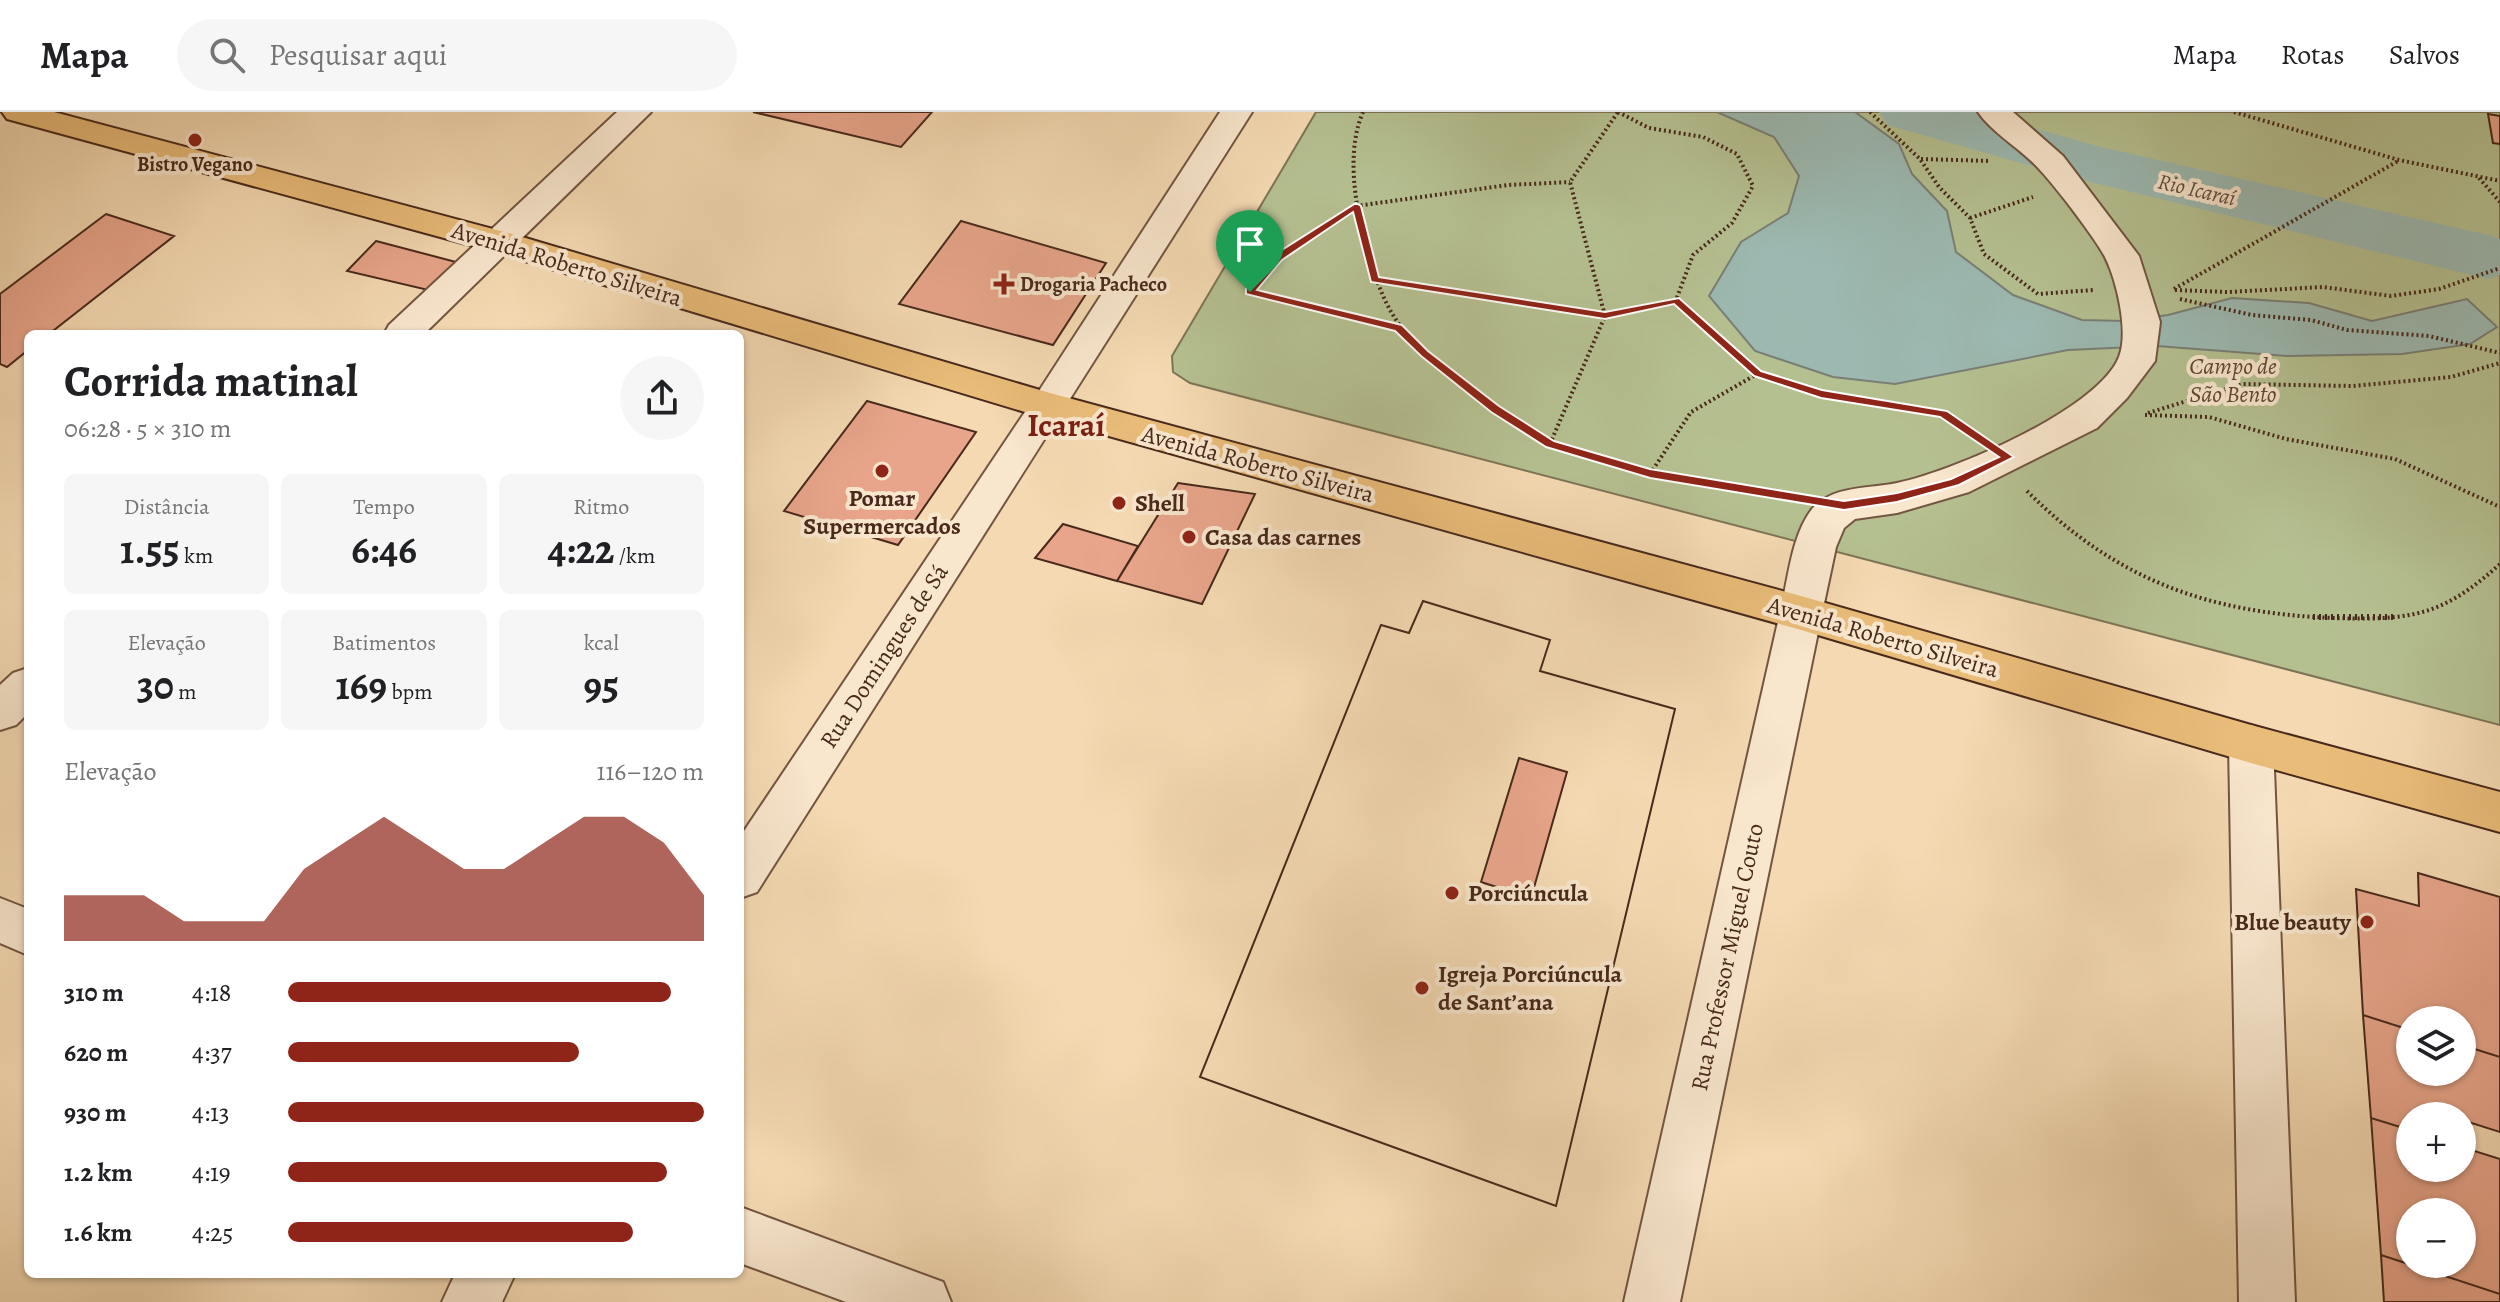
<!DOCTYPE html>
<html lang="pt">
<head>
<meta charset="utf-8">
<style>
	:root { --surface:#fff; --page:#f6f6f6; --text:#202124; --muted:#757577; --line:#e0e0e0; --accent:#8f2418 }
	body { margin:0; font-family:Alegreya,serif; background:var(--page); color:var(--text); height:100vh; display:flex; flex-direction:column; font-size:30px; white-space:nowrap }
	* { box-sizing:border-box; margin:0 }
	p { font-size:26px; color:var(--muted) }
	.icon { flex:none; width:44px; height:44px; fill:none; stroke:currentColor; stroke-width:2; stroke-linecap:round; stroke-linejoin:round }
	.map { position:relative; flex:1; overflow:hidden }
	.sheet { position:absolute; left:24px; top:218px; width:720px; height:948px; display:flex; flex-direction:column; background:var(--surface); border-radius:12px; box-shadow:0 2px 6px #0004 }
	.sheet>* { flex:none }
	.tools { position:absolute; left:2396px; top:894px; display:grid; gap:16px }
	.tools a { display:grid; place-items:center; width:80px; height:80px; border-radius:50%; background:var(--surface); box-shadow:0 2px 6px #0004; font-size:40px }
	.pin { position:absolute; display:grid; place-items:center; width:68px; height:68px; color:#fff; margin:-82px -34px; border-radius:50% 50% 50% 0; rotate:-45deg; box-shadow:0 0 8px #0007 }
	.pin .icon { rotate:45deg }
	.round { display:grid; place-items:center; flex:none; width:84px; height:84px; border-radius:42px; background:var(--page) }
	.head { display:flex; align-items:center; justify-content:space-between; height:136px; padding:0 40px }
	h1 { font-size:44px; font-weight:700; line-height:60px }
	.stats { display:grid; grid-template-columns:repeat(3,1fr); gap:12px; height:136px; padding:8px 40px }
	.stats div { display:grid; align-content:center; border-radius:12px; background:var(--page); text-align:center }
	.stats b { font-size:40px; font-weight:700 }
	.stats small { font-size:22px; font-weight:400 }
	.stats p { font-size:22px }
	.chart { height:224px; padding:16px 40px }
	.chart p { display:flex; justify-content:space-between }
	.chart svg { width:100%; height:144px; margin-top:8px; fill:var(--accent); opacity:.7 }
	ul { padding:0 40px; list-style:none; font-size:26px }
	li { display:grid; grid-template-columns:128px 96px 1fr; align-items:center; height:60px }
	li i { height:20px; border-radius:10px; background:var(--accent) }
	header { display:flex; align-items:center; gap:48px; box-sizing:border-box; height:112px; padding:0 40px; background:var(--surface); border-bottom:2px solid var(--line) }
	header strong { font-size:38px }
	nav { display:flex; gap:44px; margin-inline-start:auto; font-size:28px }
	.search { width:560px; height:72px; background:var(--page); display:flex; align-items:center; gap:20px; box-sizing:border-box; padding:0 28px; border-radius:44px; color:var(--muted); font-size:30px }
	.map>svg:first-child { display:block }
	.green { fill:#b5c091; stroke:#7e7456; stroke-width:2 }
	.water { fill:#9cb9b1; stroke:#7a7f75; stroke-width:2 }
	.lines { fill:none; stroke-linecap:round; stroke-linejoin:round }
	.river { fill:#9cb9b1; fill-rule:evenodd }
	.building { fill:#e8a58b; stroke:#48291b; stroke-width:2; fill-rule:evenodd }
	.minor-casing { stroke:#735541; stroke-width:4 }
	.major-casing { stroke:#48291b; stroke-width:4 }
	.path-far1 { stroke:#48291b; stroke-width:4; stroke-dasharray:2 3; stroke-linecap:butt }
	.path { stroke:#48291b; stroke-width:6; stroke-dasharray:2 4; stroke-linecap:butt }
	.minor { fill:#f8e6cd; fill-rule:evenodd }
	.major { fill:#eabc79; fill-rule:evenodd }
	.route { fill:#8f2418; stroke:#fff; stroke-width:2; fill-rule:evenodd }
	.poi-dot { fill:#8f2418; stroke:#f8e6cd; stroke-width:3 }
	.labels { text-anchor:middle; stroke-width:8; stroke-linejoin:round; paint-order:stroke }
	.far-poi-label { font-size:20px; font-weight:bold; fill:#48291b; stroke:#f8e6cd }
	.far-water-label { font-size:22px; font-style:italic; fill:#5d4d40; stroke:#f8e6cd }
	.street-label { font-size:24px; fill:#48291b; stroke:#f8e6cd }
	.park-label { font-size:24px; font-style:italic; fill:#5e4733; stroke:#f8e6cd }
	.poi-label { font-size:24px; font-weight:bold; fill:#48291b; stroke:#f8e6cd; text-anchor:start }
	.district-label { font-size:32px; font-weight:bold; fill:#7a1f14; stroke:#f8e6cd }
</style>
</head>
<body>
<header>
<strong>Mapa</strong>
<div class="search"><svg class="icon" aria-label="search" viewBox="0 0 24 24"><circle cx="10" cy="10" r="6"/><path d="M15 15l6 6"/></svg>Pesquisar aqui</div>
<nav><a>Mapa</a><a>Rotas</a><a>Salvos</a></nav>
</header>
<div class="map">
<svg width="2500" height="1190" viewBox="0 0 2500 1190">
	<rect width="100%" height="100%" fill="#f4d9b2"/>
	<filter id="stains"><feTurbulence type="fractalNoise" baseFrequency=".0025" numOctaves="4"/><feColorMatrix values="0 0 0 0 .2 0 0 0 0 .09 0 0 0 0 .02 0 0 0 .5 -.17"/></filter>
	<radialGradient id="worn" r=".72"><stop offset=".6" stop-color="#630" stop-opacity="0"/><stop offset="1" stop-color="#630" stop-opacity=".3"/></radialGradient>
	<!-- green -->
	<path class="green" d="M1316,0h1184v613l-1310,-342 -17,-11 -1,-16z"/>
	<!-- water -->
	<path class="water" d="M1717,0h138l44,32 13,30 35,37 9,41 57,43 69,25 43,1 43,-6 64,-17 77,5 63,18 95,-22 30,28 -27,17 -68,10 -115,2 -130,-10 -89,4 -173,34 -62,-7 -78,-26 -46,-55 32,-54 47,-29 11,-37 -25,-39z"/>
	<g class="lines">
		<!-- river -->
		<path class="river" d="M1879,0h97l125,35 387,88 12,4v36l-12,4 -422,-103 -178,-51z"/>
	</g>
	<!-- building -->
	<path class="building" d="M753,0h179l-31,35z
		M2488,2l12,2v28l-7,-1z
		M106,102l68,22 -125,98h-21v16l-21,17 -7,-3v-70z
		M961,109l145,42 -53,82 -154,-41z
		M376,129l80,21 -28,28 -81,-19z
		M867,289l109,31 -78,113 -114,-34z
		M1178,371l77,11 -53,110 -85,-23z
		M1063,412l75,22 -21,35 -82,-23z
		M1423,489l127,39 -10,31 135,38 -119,497 -356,-129 181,-452 28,8zM1519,646l48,14 -36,126 -50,-16z
		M1423,489l127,39 -10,31 135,38 -119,497 -356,-129 181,-452 28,8z
		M2418,761l82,24v160l-38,-12v-25h-52v10l-47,-15 -7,-126 63,17z
		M2363,903l47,15v42h52v-27l38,12v75l-38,-12v-4h-52v14l-39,-12z
		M2371,1006l39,12v38h52v-21l38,12v135l-119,-39zM2410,1100h52v52h-52z
		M2381,1143l119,39v8h-116z"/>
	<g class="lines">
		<!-- minor casing -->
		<g class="minor-casing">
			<path id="minor" d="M617,0h34l-227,222h-40l5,-9z
				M1220,0h32l-495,780 -17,6v-61l295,-440z
				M1978,0h35l50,44 76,100 21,66 -5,39 -28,37 -30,30 -128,64 -72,21 -42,6 -11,9 -8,19 -14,66 -142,689h-56l156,-689c8,-32 11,-77 32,-104 20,-24 58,-20 85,-26 54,-11 201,-73 222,-126 10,-25 -2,-76 -14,-100 -10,-19 -49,-70 -65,-87 -18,-21 -46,-35 -62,-58z
				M28,556v45l-12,12 -16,5v-45l13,-12z
				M2251,613l16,6 6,13 22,558h-56l-10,-558 6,-13z
				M0,786l28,11v46l-28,-12z
				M740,1095l203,75 8,20h-105l-106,-39z
				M455,1162h60l-13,28h-60z"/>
		</g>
		<!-- major casing -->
		<g class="major-casing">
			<path id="major" d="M2,0h52l458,122 538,159 751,203 450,129 249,67v40l-249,-69 -450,-133 -753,-211 -560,-169 -481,-131z"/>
		</g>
		<!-- path-far1 -->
		<path class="path-far1" d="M1363,0c-16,37 -9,87 1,125 21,80 35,97 99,147 27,21 55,43 85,59 14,7 32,10 47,14 65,20 130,29 197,40
			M1618,0l31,16 54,9 34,17 16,32 -21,37 -39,32 -17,45 81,74 64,20 122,20 27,18
			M1870,0l50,47 19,28 31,31 14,36 54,40 55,-4
			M2234,0l165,48 101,21
			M1921,47l70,2
			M2479,66l21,24
			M1970,106l63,-21
			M1375,167l230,37 71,-16
			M2174,177l224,-128
			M2175,178l53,2 95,-5 68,9 48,-7 61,-21
			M2180,187l72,16 59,5 36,10 82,6 71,17
			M1398,216l-148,-36 28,-35 78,-51 152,-21 62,-3
			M2148,301l94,-29 111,2 98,-9 49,-14
			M2145,303l64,2 77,22 109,20 105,48
			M1550,332l55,-128 -35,-134 48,-70
			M1650,362l41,-62 66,-38
			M2027,379c89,89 181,122 306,127 31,1 66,2 96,-8 27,-9 50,-27 71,-46"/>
		<!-- path -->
		<path class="path" d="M2313,505h82"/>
		<!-- minor -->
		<use href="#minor" class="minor"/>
		<!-- major -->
		<use href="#major" class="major"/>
	</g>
	<!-- route -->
	<path class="route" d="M1356,91l5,3 18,71 226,35 74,-14 82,73 61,19 125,21 67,46 -55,28 -62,17 -53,8 -194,-32 -104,-31 -55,-35 -70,-56 -26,-25 -149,-37v-5l28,-34zM1353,100l18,70 234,37 69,-15 80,72 67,22 119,19 59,40 -48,22 -54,14 -53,8 -194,-32 -96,-28 -55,-35 -71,-55 -26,-26 -145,-35 25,-30z"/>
	<!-- markers -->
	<g class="poi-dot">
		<circle cx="195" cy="28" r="8"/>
		<path d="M1000 160h8v8h8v8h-8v8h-8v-8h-8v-8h8z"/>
		<circle cx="882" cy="359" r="8"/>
		<circle cx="1119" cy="391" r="8"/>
		<circle cx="1189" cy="425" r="8"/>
		<circle cx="1452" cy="781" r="8"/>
		<circle cx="2367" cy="810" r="8"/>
		<circle cx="1422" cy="876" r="8"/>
	</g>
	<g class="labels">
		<!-- far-poi labels -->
		<g class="far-poi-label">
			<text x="195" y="59">Bistro Vegano</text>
			<text x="1020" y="179" text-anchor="start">Drogaria Pacheco</text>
		</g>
		<!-- far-water labels -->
		<g class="far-water-label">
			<text transform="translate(2197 77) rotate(13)" y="8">Rio Icaraí</text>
		</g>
		<!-- street labels -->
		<g class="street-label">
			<text transform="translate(567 152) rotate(17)" y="8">Avenida Roberto Silveira</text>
			<text transform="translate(1258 352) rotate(15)" y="8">Avenida Roberto Silveira</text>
			<text transform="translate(1883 525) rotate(16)" y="8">Avenida Roberto Silveira</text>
			<text transform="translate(884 544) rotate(-57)" y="8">Rua Domingues de Sá</text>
			<text transform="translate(1727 845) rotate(-78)" y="8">Rua Professor Miguel Couto</text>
		</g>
		<!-- park labels -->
		<g class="park-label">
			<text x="2233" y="262">Campo de<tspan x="2233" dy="28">São Bento</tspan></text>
		</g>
		<!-- poi labels -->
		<g class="poi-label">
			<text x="882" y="394" text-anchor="middle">Pomar<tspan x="882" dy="28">Supermercados</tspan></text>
			<text x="1135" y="399">Shell</text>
			<text x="1205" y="433">Casa das carnes</text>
			<text x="1468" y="789">Porciúncula</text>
			<text x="2351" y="818" text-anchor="end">Blue beauty</text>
			<text x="1438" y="870">Igreja Porciúncula<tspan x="1438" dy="28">de Sant’ana</tspan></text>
		</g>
		<!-- district labels -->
		<g class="district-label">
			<text x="1066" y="324">Icaraí</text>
		</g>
	</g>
	<rect width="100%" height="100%" filter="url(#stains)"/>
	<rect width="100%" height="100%" fill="url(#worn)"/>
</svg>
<div class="tools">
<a><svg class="icon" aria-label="layers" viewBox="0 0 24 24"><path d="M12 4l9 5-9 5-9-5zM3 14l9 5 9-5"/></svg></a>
<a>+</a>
<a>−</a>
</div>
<div class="pin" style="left:1250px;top:180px;background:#1e9e55"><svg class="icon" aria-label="arrive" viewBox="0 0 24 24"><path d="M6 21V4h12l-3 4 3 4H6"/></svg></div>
<section class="sheet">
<div class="head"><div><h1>Corrida matinal</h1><p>06:28 · 5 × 310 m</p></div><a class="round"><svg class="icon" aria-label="share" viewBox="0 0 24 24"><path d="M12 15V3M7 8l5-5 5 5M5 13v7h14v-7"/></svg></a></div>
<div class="stats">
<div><p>Distância</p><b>1.55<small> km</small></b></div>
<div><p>Tempo</p><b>6:46</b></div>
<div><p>Ritmo</p><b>4:22<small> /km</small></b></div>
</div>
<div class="stats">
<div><p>Elevação</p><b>30<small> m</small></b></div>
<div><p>Batimentos</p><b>169<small> bpm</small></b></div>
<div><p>kcal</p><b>95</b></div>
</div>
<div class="chart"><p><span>Elevação</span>116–120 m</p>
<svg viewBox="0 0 160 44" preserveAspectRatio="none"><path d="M0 44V30L10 30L20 30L30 38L40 38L50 38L60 22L70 14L80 6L90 14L100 22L110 22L120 14L130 6L140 6L150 14L160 30V44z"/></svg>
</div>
<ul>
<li><b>310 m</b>4:18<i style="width:92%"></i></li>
<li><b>620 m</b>4:37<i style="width:70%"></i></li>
<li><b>930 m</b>4:13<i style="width:100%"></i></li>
<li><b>1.2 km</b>4:19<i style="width:91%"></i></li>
<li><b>1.6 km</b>4:25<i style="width:83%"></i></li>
</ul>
</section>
</div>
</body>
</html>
